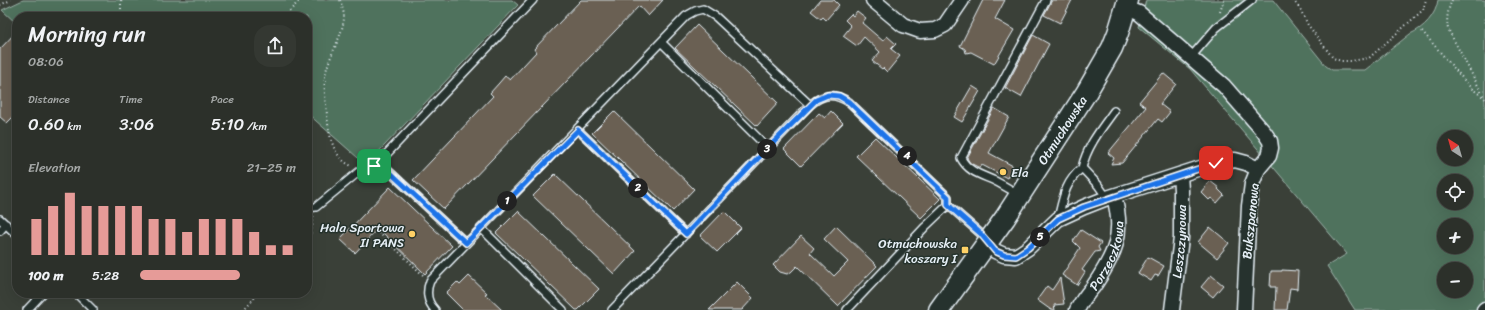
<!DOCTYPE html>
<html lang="en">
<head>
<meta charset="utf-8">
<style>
	:root { --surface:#2c302a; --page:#343832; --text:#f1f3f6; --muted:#a6a9a8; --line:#484b47; --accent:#e69b98 }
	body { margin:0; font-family:Sriracha,sans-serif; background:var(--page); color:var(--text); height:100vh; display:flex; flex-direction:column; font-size:15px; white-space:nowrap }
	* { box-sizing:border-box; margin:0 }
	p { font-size:13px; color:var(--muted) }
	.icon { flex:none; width:22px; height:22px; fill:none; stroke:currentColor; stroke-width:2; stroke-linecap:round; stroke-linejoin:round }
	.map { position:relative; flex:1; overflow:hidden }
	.side { position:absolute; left:12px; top:12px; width:300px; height:286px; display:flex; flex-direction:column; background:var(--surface); border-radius:16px; box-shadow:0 4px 16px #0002,0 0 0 1px var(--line) }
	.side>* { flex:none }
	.needle { width:26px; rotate:323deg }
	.controls { position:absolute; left:1437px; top:130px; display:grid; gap:8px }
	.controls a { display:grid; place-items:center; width:36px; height:36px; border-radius:50%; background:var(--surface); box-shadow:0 4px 16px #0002,0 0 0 1px var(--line); font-size:20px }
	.pin { position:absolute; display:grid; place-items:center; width:34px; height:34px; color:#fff; margin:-17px; border-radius:8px; box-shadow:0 2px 6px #0006 }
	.km { position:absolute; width:20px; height:20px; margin:-10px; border-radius:50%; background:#222; color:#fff; font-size:11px; line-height:20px; text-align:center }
	.round { display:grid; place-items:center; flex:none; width:42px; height:42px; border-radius:16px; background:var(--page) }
	.overview { display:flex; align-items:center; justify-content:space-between; height:68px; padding:0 16px }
	h1 { font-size:22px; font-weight:600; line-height:30px }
	.metrics { display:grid; grid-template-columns:repeat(3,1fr); gap:6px; height:68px; padding:4px 16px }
	.metrics div { display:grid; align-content:center }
	.metrics b { font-size:17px; font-weight:600 }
	.metrics small { font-size:11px; font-weight:400 }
	.metrics p { font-size:11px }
	.chart { height:112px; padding:8px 16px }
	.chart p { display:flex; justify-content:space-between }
	.chart svg { width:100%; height:72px; margin-top:4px; stroke:var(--accent); stroke-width:6 }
	ul { padding:0 16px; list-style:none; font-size:13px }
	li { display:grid; grid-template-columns:64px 48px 1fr; align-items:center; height:30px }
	li i { height:10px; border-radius:5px; background:var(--accent) }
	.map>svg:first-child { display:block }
	.green { fill:#50725d; stroke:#9cb2aa; fill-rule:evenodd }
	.building { fill:#6a6052; stroke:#e8f1f8 }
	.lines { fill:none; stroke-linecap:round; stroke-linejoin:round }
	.lane-casing { stroke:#e8f1f8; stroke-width:10 }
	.street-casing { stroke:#e8f1f8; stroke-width:17 }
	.secondary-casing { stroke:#e8f1f8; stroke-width:23 }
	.path { stroke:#e8f1f8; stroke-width:2; stroke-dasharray:1 3; stroke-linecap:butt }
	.lane { stroke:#26332d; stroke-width:7 }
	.street { stroke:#26332d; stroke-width:14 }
	.secondary { stroke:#26332d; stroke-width:20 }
	.route-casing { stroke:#fff; stroke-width:8 }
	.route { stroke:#1a73e8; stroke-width:5 }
	.poi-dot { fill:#ffd166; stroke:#26332d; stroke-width:1.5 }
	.labels { text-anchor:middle; stroke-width:3; stroke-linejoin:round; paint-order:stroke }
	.street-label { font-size:13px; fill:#e8f1f8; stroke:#26332d }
	.poi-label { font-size:13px; fill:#e8f1f8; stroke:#26332d; text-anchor:end }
</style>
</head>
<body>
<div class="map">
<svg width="1485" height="310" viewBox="0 0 1485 310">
	<rect width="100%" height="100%" fill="#3a4038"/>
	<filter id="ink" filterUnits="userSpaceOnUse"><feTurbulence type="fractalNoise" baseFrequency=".025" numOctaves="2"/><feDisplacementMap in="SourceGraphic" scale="8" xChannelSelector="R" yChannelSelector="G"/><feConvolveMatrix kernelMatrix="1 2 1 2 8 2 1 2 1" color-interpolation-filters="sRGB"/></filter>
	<g filter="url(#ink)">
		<!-- green -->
		<path class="green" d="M23,0h489l6,5 -152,160 -59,-52v-96h-290v7l-15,-14z
			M1146,0h127l53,66 6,4h33l45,-36c14,-6 26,-19 28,-34h47v310h-130l-28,-44 20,-12 -157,-185 -51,-42zM1444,137h22v22h-22zM1444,181h22v22h-22zM1444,225h22v22h-22zM1444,269h22v22h-22z"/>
		<!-- building -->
		<path class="building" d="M581,0h82l-15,16 -9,-10 -195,203 -31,-29 80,-84 -3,-3 9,-10 6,-7 5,4 26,-28 -2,-3z
			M820,0h14l5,5 -13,15 -3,-3 -2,2 -10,-8z
			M983,0h22l-10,19 19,11 -20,34 -23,-12 -5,1 -1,-4 -5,-3z
			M1052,0h20l-12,23 -16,-8z
			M857,11l9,7 -4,5 21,18 4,-5 9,8 -5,5 9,7 -13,16 -4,-4 -1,1 -10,-8 8,-9 -16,-15 -7,9 -14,-10 8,-10 -6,-6 6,-6 2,2z
			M697,25l81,78 -21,23 -82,-78z
			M17,31v82l-10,10 -7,-6v-68z
			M1033,35l16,9 -28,53 -16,-9z
			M1163,73l13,11 -16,20 10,8 -8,10 -4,-3 -36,44 -11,1 3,-6 -6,-5 38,-46 -7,-5z
			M972,86l8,5 -18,31 -8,-5z
			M994,108l15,9 -20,36 24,13 -6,12 -25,-13 -2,3 -10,-5 -3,-5z
			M614,111l80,78 -21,22 -81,-78z
			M831,111l12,12 -42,43 -17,-17 35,-36 6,5z
			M875,137l65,62 -19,19 -65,-62z
			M555,174l80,77 -21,23 -81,-78z
			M1210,181l9,7 -1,1 6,6 -7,8 -6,-5 -2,2 -8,-8z
			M390,187l62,59 -27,28 -47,-46 -23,25 -15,-14z
			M518,211l81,78 -21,21h-2l-80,-77z
			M724,211l17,17 -24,24 -17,-16z
			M836,226l41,40 -39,40 -41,-40 -6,6 -4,2 -7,-2 -7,-7 28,-29 13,12 -4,5 24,23 14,-14 -24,-23z
			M1210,227l19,16 -12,15 -19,-16z
			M1081,230l20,13 -3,4 2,4 -5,1 -13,18 3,2 -8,13 -15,-10 18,-27 -7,-7z
			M1148,257l16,9 -6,10 -3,-1 -4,6 -13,-8z
			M1282,270l16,1 -1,18 -7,-1 -3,22h-12l1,-23h-6l1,-16h11z
			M1211,275l12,10 -10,12 -12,-10z
			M469,276l18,17 -2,1 17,16h-39l-17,-17 11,-11 3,3z
			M1060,278l4,26 -10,1 1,5h-4l-14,-10 10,-14 5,4z
			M737,282l16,16 -11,12h-33z"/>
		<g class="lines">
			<!-- lane casing -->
			<g class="lane-casing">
				<path id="lane" d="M661,42l107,106
					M1191,57l25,-29 36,-28
					M578,130l108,104
					M1082,168c5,-22 19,-39 32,-57
					M1018,194c-7,-4 -15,-9 -23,-13 -13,-6 -27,-9 -34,-23l85,-158
					M948,205l32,28 7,9
					M307,208l9,-1 45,-37 13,-4 5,-4
					M0,219l17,16
					M1058,219c5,-21 7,-37 24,-51l16,17 9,13
					M481,228l82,82
					M0,231l6,-7
					M466,243l-87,-81 154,-162
					M76,293l17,17
					M27,310l16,-17
					M435,310c-8,-8 -9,-19 -5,-29l256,-265 9,-5 8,-2 13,8 94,88
					M612,310l198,-205c14,-12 24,-12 39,-3l99,95v8l-23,22 -78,83"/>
			</g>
			<!-- street casing -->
			<g class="street-casing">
				<g id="street">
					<path d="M873,0l30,25 17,6 15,-1 10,-5 17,-25"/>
					<path d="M1126,8l13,5 85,73 40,46 6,9 1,7 -2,8 -11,13 -6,15 -3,22 -5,104"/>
					<path d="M988,243l7,8 9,4 12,1 12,-8 30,-29 26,-12 23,-9 109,-35 19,-3 11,3 12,6"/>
					<path id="s1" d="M1077,310c4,-8 10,-16 16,-23 21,-31 32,-52 21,-90"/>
					<path id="s2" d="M1172,310l9,-72v-48l-1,-15"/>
					<path d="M1484,310l1,-1"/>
				</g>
			</g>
			<!-- secondary casing -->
			<g class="secondary-casing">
				<g id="secondary">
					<path id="s3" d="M939,310l66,-92 81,-125 26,-45 6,-15 10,-33"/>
				</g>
			</g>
			<!-- path -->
			<path class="path" d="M121,0v17
				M340,0c2,6 4,12 4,18 -2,21 -16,38 -19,59 -1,8 0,19 1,27 2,21 3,53 26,62
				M1293,0l7,9 8,16 25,33 8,3h10l18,-3 54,-48 3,-10
				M1452,0c-4,10 -6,18 -4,29l37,70
				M0,5l11,-5
				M1220,12l4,-12
				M284,17l16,-17
				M1422,31l49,57 12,9
				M376,230l47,45
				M307,240l3,-3 4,-21
				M243,310l16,-17"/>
			<!-- lane -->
			<use href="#lane" class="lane"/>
			<!-- street -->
			<use href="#street" class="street"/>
			<!-- secondary -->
			<use href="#secondary" class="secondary"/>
		</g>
	</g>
	<g class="lines" filter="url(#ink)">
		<!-- route casing -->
		<g class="route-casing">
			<path id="route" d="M374,166l5,-4 87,81 112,-113 108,104 82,-86 48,-48 12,-5 11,1 10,6 99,95v8l32,28 15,18 9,4 12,1 12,-8 30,-29 26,-12 132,-44"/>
		</g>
		<!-- route -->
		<use href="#route" class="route"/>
	</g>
	<!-- markers -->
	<g class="poi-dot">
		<circle cx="1003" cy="172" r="4"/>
		<circle cx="412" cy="234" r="4"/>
		<rect x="961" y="246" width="8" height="8" rx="2"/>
	</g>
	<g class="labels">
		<!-- street labels -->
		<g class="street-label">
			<text dy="5" stroke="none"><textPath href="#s3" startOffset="218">Otmuchowska</textPath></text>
			<text transform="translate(1250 221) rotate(-84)" y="5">Bukszpanowa</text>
			<text dy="5" stroke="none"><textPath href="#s2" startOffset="69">Leszczynowa</textPath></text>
			<text dy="5" stroke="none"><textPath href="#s1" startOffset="63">Porzeczkowa</textPath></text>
		</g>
		<!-- poi labels -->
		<g class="poi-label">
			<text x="1011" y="177" text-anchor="start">Ela</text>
			<text x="404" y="232">Hala Sportowa<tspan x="404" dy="15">II PANS</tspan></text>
			<text x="957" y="248">Otmuchowska<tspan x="957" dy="15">koszary I</tspan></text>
		</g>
	</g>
</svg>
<div class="controls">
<a><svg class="needle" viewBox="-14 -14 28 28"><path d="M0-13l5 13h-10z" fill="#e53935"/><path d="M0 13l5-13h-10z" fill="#a6a9a8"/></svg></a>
<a><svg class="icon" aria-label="locate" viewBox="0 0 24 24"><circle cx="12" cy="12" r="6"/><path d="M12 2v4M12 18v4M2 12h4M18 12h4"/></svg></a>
<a>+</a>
<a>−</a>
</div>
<div class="pin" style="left:374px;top:166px;background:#1e9e55"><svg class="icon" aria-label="arrive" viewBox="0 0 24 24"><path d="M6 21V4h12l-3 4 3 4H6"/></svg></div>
<div class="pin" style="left:1216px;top:163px;background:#d93025"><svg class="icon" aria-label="check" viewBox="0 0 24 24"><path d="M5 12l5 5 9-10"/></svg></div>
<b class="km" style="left:507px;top:201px">1</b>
<b class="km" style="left:638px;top:188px">2</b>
<b class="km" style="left:767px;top:149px">3</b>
<b class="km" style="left:907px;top:156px">4</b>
<b class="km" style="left:1040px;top:237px">5</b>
<section class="side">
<div class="overview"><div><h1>Morning run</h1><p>08:06</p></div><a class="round"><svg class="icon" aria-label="share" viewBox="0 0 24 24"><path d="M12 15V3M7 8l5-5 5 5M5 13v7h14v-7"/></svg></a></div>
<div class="metrics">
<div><p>Distance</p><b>0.60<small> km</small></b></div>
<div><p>Time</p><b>3:06</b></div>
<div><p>Pace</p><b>5:10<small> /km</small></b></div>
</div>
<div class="chart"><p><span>Elevation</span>21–25 m</p>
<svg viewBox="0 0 160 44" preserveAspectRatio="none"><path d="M5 44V22M15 44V14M25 44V6M35 44V14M45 44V14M55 44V14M65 44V14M75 44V22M85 44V22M95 44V30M105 44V22M115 44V22M125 44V22M135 44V30M145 44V38M155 44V38"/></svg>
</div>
<ul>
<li><b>100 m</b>5:28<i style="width:64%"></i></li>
</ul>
</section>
</div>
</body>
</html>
